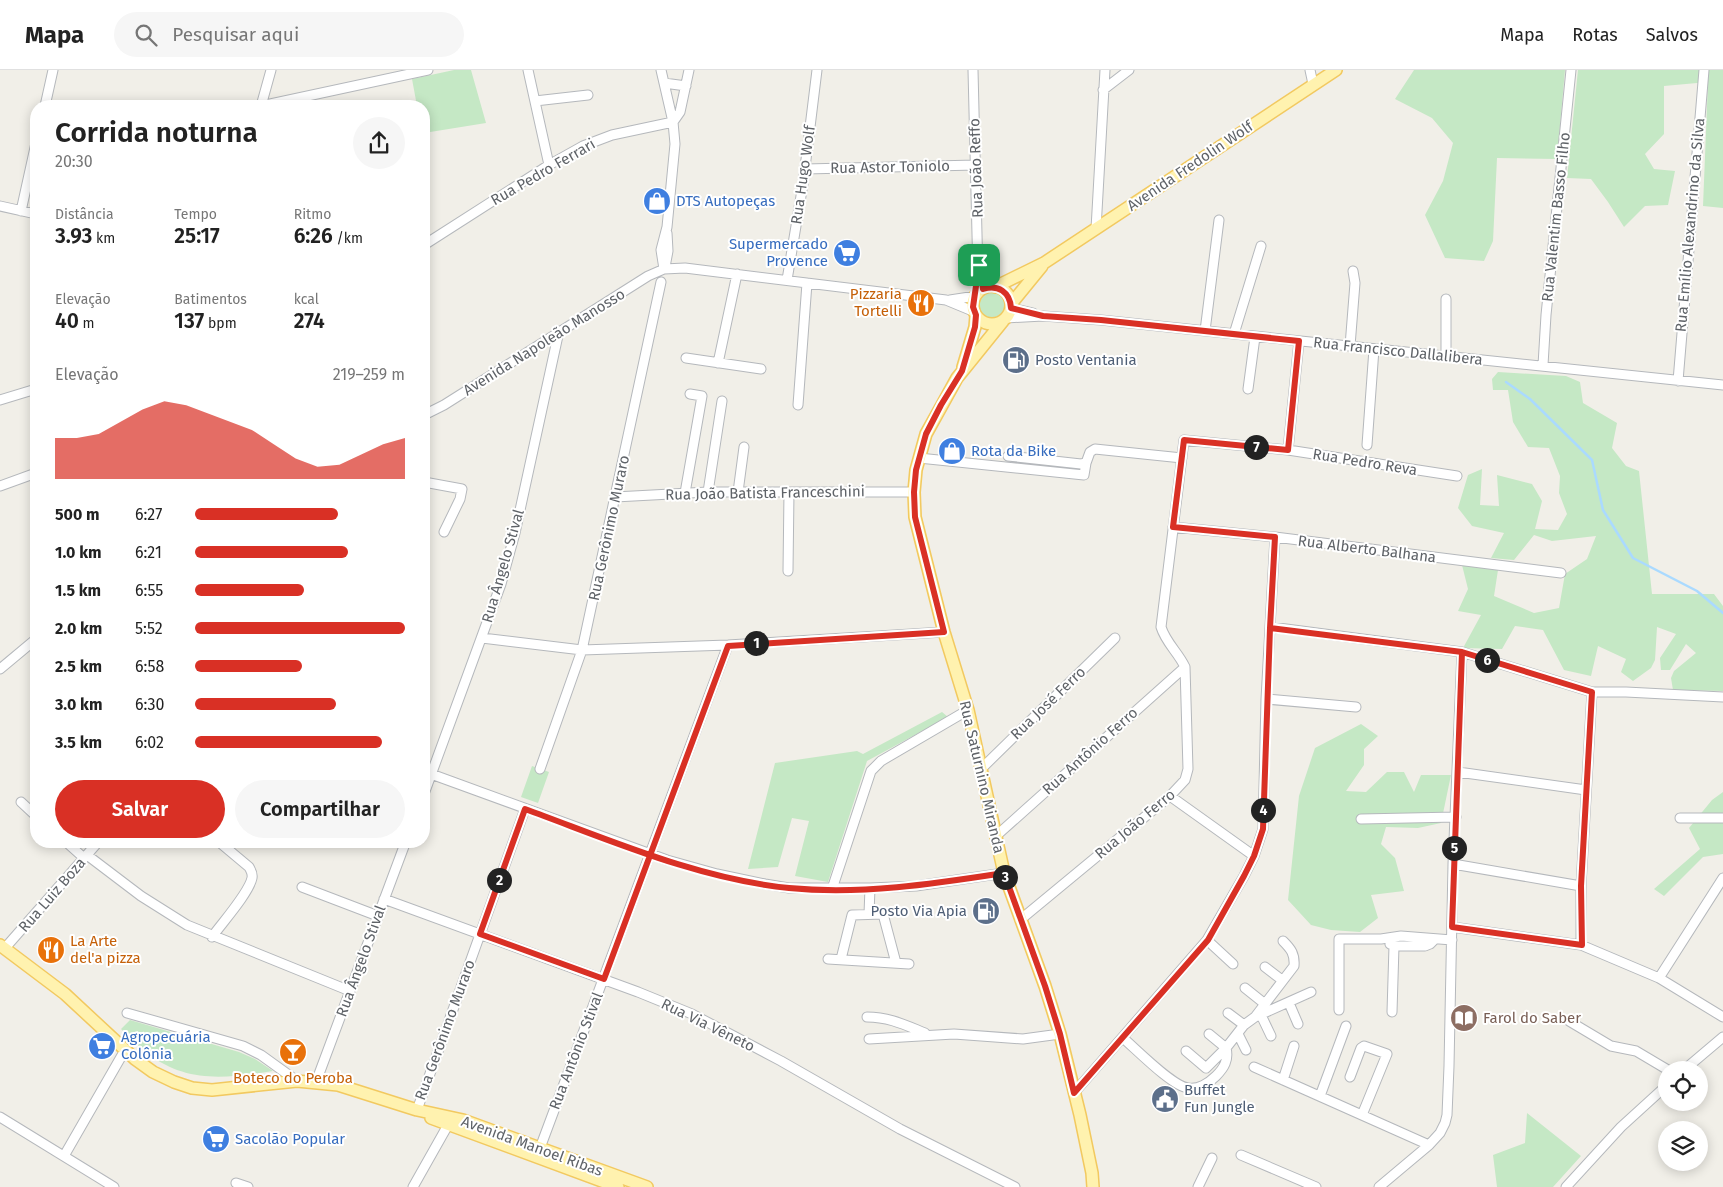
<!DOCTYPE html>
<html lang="pt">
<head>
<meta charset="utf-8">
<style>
	:root { --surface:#fff; --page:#f6f6f6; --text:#222; --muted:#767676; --line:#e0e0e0; --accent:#d93025 }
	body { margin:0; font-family:"Fira Sans",sans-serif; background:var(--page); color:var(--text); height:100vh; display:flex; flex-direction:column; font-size:19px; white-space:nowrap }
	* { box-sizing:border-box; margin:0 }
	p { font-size:16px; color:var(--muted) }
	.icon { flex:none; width:28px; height:28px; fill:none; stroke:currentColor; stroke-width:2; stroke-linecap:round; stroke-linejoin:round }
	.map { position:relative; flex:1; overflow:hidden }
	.panel { position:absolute; left:30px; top:30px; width:400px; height:748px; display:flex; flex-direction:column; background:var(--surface); border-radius:20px; box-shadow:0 2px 12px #0003 }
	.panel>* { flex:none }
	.fabs { position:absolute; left:1658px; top:991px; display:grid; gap:10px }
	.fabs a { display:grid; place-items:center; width:50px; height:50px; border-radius:50%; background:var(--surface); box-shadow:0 2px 12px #0003; font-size:25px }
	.pin { position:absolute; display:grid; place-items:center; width:42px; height:42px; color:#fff; margin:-21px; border-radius:10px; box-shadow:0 2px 8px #0006 }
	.km { position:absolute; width:25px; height:25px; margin:-12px; border-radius:50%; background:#222; color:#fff; font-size:14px; line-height:25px; text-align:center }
	.round { display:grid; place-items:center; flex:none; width:52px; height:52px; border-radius:26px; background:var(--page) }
	.head { display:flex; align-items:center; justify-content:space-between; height:85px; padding:0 25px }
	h1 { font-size:28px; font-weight:600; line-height:38px }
	.metrics { display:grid; grid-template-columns:repeat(3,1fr); gap:8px; height:85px; padding:5px 25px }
	.metrics div { display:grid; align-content:center }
	.metrics b { font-size:21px; font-weight:600 }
	.metrics small { font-size:14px; font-weight:400 }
	.metrics p { font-size:14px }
	.chart { height:140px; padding:10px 25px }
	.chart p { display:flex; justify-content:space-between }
	.chart svg { width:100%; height:90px; margin-top:5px; fill:var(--accent); opacity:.7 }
	.button { display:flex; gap:10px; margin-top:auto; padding:10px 25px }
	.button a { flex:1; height:58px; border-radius:30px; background:var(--accent); color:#fff; font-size:20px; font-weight:600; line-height:58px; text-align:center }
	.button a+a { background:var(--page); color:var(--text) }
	ul { padding:0 25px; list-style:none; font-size:16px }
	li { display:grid; grid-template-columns:80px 60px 1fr; align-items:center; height:38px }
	li i { height:12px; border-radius:6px; background:var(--accent) }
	header { display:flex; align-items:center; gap:30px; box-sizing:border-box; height:70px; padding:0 25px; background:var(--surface); border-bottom:1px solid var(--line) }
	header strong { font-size:24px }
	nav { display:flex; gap:28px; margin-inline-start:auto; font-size:18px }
	.search { width:350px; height:45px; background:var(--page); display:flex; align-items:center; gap:12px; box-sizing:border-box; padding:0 18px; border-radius:28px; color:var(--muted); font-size:19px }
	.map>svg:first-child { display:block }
	.green { fill:#c5e8c5 }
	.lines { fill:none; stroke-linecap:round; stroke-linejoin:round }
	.stream { stroke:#aadaff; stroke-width:2.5 }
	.minor-casing { stroke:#b5b8bc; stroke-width:11 }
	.major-casing { stroke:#f2c960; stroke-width:14 }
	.minor { stroke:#fff; stroke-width:9 }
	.major { stroke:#fff2af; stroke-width:11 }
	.route-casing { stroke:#fff; stroke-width:10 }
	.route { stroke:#d93025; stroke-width:6 }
	.labels { text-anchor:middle; stroke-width:4; stroke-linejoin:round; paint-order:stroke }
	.street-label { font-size:15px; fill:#5f6368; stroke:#fff }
	.shop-label { font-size:15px; fill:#366cbe; stroke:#fff; text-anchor:start }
	.food-label { font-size:15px; fill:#c56008; stroke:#fff; text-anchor:end }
	.service-label { font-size:15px; fill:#4e5e75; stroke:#fff; text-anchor:start }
	.education-label { font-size:15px; fill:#785e54; stroke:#fff; text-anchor:start }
</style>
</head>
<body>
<header>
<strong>Mapa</strong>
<div class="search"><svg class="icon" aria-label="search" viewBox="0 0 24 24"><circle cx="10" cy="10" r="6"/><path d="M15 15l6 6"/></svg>Pesquisar aqui</div>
<nav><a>Mapa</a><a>Rotas</a><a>Salvos</a></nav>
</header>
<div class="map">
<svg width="1723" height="1117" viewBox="0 0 1723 1117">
	<rect width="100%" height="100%" fill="#f1efe8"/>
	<!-- green -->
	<path class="green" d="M454,0h17l15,53 -62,10v-27h-7l-5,-27z
		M1414,0h151l-8,89 -60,-1 -4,83 -9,20 -39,-3 -20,-43 18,-34 10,-38 -21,-25 -37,-19z
		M1578,0h145v138l-20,-2 5,-124 -44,4v48l-19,20 9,15 21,2 -7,34 -23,1 -21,21 -16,-25 -17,-23 -24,-1z
		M977 236a15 15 0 1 1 30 0a15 15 0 1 1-30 0Z
		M1498,302l68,4 14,6 3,21 34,20 -5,25 14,18 13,5 13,123h62l9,12v85l-50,-1 -2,-12 3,-7 22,-18 -10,-9 -16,26h-9l-1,-12 16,-24 -19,-7 -2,33 -4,8 -18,13 -12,-9 5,-13 -28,-13 -7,30 -27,-6 -21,-40 -28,-4 -13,23 -39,-1 18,-33 -23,-4 10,-22 -7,-28 37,9 -4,26 40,17 25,-5 6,-34 22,-15 9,-23 -44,5 -18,-6 -20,25 -23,-2 13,-25 -32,-7 -14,-18 10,-33 14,-6 -2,36 19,1 -2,-31 35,9 10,17 -7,28 23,1 9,-16 -8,-21 1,-17 -11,-28 -21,-1 -15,-25 -5,-32h-15l-1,-11z
		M942,642l6,5 -81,44 -39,121 -33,-6 14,-55 -17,-3 -14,49 -30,2 27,-106 82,-12 6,3z
		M1361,654l17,12 -14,13v16l-18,26 20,1 21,-20h17l10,20 7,-17h30l-10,48 -23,5 -32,-1 -5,17 14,14 9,33 -33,4 7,23 -18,14 -29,-2 -20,-5 -23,-25 11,-104 16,-48z
		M532,696l17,6 -11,31 -17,-6z
		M1723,722v62l-20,3 -39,39 -10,-7 46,-40 -11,-21 23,-28z
		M130,950l109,32 16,7 18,12c-47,7 -86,13 -126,-18 -9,-7 -18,-16 -26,-24z
		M1527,1043l54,43 -28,31h-56l-4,-32 32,-12z"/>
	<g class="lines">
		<!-- stream -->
		<path class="stream" d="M1506,312l24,17 62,61 11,50 30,48 64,33 26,22"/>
		<!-- minor casing -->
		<g class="minor-casing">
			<path id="minor" d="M271,0l-10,36 167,-36
				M528,0l21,95
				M661,0l12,52 2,22 -8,83 -6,23 3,19
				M1310,0l3,14
				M664,13l22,3
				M1103,20l26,-20
				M535,31l53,-6
				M45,36l8,-36
				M673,52l7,-10 9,-42
				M805,99l171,-4
				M0,136l36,8
				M21,141l15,-68
				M1096,159l9,-159
				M424,175l125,-80 34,-19 29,-11 61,-13
				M665,197l3,-16 -1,-18
				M787,210l16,-96 14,-114
				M1446,229v57
				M950,230l26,-4 2,-21 -5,-205
				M1011,238l22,5
				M1006,248l37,-2 58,4 622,65
				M1205,261l14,-111
				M1234,264l27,-88
				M1350,276l5,-63 -2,-12
				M686,288l75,11
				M718,293l19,-89
				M1543,295l3,-50 25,-245
				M1678,311l26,-311
				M1248,319l7,-52
				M0,330l36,-11
				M798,335l9,-122
				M424,345l20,-10 204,-129 16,-7 21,-1 261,32 29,12
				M1367,375l7,-96
				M1288,380l11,-109
				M1008,386l73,8 5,-1 4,-11 5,-3 87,9
				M919,388l165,17 2,-12
				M424,412l38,7 -2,10 -16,33
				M0,416l36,-13
				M708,422l14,-91
				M738,422l6,-45
				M685,423l17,-97 -12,-2
				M615,427l93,-5h206
				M1173,457l102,10 286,36
				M788,501l1,-79
				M1271,557l191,25 130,40h34l97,5
				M482,568l100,12 146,-5 216,-13
				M0,599l36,-30
				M1266,629l90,8
				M540,699l42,-119 79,-368
				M981,699l134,-131
				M1458,702l128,18
				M431,704l236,86 50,14 48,10 24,4h81l46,-2 88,-13
				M424,724l77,-210 14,-51 44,-202
				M1170,726l84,60
				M21,732l15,14
				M1680,748h43
				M1361,749l95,-2
				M996,766l189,-169
				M65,771l19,17
				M87,785l54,41 46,29 163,66
				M1453,794l128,22
				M302,817l76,29
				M832,819l39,-118 10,-10 87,-51
				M384,829l254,93 54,22 89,47 119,68 115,58
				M869,844l1,-26
				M1020,850l150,-124 15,-16 3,-11 -3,-102c-7,-15 -19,-24 -24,-40l23,-187 104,10 169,26
				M1452,857l129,18 78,33 64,39
				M212,867c10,-14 37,-44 40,-59 1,-5 -1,-7 -3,-11l-31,-26
				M1207,870l26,24
				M1390,874l4,2h31l5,-2 5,-5
				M1581,875v-59l11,-194
				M5,878l94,-107
				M828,889l81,5
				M841,889l11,-44 31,-1 13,49
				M1265,897l17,13
				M1659,908l64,-100
				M1245,918l20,16
				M1289,933l9,21
				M1339,940v-71h42l20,-3 51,4
				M1392,942l2,-66
				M127,943l116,33 18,9 36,26
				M1228,943l16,12
				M1261,945l10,21
				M867,947c22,0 38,8 58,16
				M1255,947l56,-25
				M1569,951l42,25 25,5 32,19
				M1238,964l8,16
				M1123,968c14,12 49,48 65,50 10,2 21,-5 28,-12 8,-8 13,-16 10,-28l18,-23 11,-8 39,-51c1,-12 -3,-17 -11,-25
				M869,969l85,-5 69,5 37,-5
				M1186,981l20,17 20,-20 -17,-14
				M1254,997l175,78
				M1684,1000l39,-33
				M1350,1007l11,-29 3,-2 23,8 -25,61
				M1283,1010l11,-34
				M316,1012l90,-241
				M1074,1023l133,-153 37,-64 10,-20 9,-27 3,-130 9,-162
				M1320,1026l26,-70
				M417,1040l108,-301
				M0,1047l114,70
				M540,1078l188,-503
				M1241,1085l75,32
				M64,1086l61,-106
				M236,1113l12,4
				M413,1117l35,-62
				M1198,1117l14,-29
				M1379,1117l50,-42 11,-12 5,-10 2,-8 2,-49 4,-202 9,-212
				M1566,1117l55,-60 45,-41"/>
		</g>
		<!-- major casing -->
		<g class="major-casing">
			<path id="major" d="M973 235a19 19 0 1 1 38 0a19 19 0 1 1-38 0Z
				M995,217l49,-24 292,-193
				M1011,234l31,-38
				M1003,251l-46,57 -31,56 -10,36 -2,22 1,25 29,115 24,78 36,163 41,113 15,48 20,81 12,58 1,14
				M963,297l12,-40 1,-12
				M0,875l65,49 70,65 18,13 21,10 18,6 20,2 85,-9 41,4 79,25 46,10 184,67
				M431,1048l187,69"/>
		</g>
		<!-- minor -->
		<use href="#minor" class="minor"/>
		<!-- major -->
		<use href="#major" class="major"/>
	</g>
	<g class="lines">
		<!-- route casing -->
		<g class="route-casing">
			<path id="route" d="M979,195l-6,42 3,8 -1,12 -13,44 -21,34 -15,29 -10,36 -2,22 1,25 29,115 -216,14 -124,333 -124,-45 45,-125c85,31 173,70 264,79 72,7 144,-4 215,-15l41,113 15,48 14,59 134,-153 36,-64 10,-20 9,-27 7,-201 192,24 -10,275 130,18 -1,-59 11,-194 -130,-40 -192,-24 5,-91 -102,-10 11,-87 104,10 11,-109 -198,-21 -58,-4 -32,-8c-1,-16 -13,-24 -28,-19l-4,-24"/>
		</g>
		<!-- route -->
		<use href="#route" class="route"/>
	</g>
	<!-- icons -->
	<defs>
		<g id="shop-disc" transform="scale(1.4375)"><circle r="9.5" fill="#3f7fe0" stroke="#fff"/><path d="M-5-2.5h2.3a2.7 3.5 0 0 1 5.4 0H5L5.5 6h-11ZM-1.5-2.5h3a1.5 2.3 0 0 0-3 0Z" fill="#fff"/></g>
		<g id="supermarket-disc" transform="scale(1.4375)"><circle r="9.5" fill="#3f7fe0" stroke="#fff"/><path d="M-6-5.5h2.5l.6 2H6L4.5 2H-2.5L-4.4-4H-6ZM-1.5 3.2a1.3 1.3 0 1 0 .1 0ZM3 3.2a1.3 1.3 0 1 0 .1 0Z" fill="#fff"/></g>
		<g id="restaurant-disc" transform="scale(1.4375)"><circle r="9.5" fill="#e8710a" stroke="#fff"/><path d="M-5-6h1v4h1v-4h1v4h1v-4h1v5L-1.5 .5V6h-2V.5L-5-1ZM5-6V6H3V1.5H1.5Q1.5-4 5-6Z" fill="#fff"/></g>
		<g id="fuel-disc" transform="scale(1.4375)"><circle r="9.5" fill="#5c6f8a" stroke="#fff"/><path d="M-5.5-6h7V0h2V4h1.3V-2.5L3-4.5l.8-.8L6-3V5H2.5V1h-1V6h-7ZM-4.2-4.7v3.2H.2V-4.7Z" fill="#fff"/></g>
		<g id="library-disc" transform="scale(1.4375)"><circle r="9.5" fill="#8d6e63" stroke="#fff"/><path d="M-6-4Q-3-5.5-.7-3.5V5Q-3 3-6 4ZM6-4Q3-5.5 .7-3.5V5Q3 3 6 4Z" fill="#fff"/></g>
		<g id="bar-disc" transform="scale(1.4375)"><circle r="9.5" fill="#e8710a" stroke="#fff"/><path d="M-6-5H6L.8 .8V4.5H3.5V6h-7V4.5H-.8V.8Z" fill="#fff"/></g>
		<g id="civic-disc" transform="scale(1.4375)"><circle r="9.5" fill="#5c6f8a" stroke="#fff"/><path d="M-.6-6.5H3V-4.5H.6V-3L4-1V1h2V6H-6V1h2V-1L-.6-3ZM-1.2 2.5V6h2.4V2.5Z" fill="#fff"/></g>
	</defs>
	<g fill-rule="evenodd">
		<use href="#shop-disc" x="657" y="131"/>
		<use href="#supermarket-disc" x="847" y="183"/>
		<use href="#restaurant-disc" x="921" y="233"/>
		<use href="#fuel-disc" x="1016" y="290"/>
		<use href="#shop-disc" x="952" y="381"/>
		<use href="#fuel-disc" x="986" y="841"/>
		<use href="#restaurant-disc" x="51" y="880"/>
		<use href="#library-disc" x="1464" y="948"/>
		<use href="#supermarket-disc" x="102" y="976"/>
		<use href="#bar-disc" x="293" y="982"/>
		<use href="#civic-disc" x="1165" y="1029"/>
		<use href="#supermarket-disc" x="216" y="1069"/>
	</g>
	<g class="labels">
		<!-- street labels -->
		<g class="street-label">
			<text transform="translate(1190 96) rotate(-34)" y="5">Avenida Fredolin Wolf</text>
			<text transform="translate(890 97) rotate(-1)" y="5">Rua Astor Toniolo</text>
			<text transform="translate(976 98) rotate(-92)" y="5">Rua João Reffo</text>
			<text transform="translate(543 102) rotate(-30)" y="5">Rua Pedro Ferrari</text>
			<text transform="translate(803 105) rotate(-82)" y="5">Rua Hugo Wolf</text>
			<text transform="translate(1556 147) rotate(-84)" y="5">Rua Valentim Basso Filho</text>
			<text transform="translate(1690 155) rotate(-85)" y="5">Rua Emílio Alexandrino da Silva</text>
			<text transform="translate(544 272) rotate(-32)" y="5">Avenida Napoleão Manosso</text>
			<text transform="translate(1398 281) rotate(6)" y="5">Rua Francisco Dallalibera</text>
			<text transform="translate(1365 392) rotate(9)" y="5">Rua Pedro Reva</text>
			<text transform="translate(765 423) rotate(-1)" y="5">Rua João Batista Franceschini</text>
			<text transform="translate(609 458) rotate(-78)" y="5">Rua Gerônimo Muraro</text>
			<text transform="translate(1367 479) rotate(7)" y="5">Rua Alberto Balhana</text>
			<text transform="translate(503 496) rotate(-74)" y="5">Rua Ângelo Stival</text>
			<text transform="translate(1048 633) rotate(-44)" y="5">Rua José Ferro</text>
			<text transform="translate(1090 681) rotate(-42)" y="5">Rua Antônio Ferro</text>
			<text transform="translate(982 707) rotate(77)" y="5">Rua Saturnino Miranda</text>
			<text transform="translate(1135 754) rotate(-40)" y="5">Rua João Ferro</text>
			<text transform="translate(52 825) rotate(-49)" y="5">Rua Luiz Boza</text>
			<text transform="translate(361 891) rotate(-70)" y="5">Rua Ângelo Stival</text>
			<text transform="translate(708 955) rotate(26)" y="5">Rua Via Vêneto</text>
			<text transform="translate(445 960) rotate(-70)" y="5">Rua Gerônimo Muraro</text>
			<text transform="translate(576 981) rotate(-69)" y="5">Rua Antônio Stival</text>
			<text transform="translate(532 1076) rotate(20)" y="5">Avenida Manoel Ribas</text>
		</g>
		<!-- shop labels -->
		<g class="shop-label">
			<text x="676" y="136">DTS Autopeças</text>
			<text x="828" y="179" text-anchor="end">Supermercado<tspan x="828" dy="17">Provence</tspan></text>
			<text x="971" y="386">Rota da Bike</text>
			<text x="121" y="972">Agropecuária<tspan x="121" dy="17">Colônia</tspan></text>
			<text x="235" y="1074">Sacolão Popular</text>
		</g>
		<!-- food labels -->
		<g class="food-label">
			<text x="902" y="229">Pizzaria<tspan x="902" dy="17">Tortelli</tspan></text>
			<text x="70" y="876" text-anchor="start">La Arte<tspan x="70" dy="17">del'a pizza</tspan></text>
			<text x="293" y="1013" text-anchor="middle">Boteco do Peroba</text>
		</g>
		<!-- service labels -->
		<g class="service-label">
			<text x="1035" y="295">Posto Ventania</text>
			<text x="967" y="846" text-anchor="end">Posto Via Apia</text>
			<text x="1184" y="1025">Buffet<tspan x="1184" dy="17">Fun Jungle</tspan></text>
		</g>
		<!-- education labels -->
		<g class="education-label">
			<text x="1483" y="953">Farol do Saber</text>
		</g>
	</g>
</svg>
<div class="fabs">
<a><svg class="icon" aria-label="locate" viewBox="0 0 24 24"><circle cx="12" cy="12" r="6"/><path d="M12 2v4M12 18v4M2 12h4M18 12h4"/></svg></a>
<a><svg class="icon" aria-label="layers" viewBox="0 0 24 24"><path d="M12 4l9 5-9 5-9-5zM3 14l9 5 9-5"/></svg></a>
</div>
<div class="pin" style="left:979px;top:195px;background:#1e9e55"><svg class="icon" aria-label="arrive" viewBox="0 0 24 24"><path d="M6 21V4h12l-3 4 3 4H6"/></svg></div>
<b class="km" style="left:756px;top:573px">1</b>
<b class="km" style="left:499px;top:810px">2</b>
<b class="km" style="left:1005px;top:807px">3</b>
<b class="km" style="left:1263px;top:740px">4</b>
<b class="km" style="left:1454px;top:778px">5</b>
<b class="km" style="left:1487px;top:590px">6</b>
<b class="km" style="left:1256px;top:377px">7</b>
<section class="panel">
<div class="head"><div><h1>Corrida noturna</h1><p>20:30</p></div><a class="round"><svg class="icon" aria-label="share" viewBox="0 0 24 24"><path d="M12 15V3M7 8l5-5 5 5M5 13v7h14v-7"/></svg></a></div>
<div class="metrics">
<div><p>Distância</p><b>3.93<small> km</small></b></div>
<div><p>Tempo</p><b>25:17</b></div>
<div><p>Ritmo</p><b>6:26<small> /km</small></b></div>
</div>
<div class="metrics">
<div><p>Elevação</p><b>40<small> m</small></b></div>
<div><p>Batimentos</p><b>137<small> bpm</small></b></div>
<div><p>kcal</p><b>274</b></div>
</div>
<div class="chart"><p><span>Elevação</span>219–259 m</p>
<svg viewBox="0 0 160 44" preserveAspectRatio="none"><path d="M0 44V24L10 24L20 22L30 16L40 10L50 6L60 8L70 12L80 16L90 20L100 27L110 34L120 38L130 37L140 32L150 27L160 24V44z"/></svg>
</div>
<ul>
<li><b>500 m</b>6:27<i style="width:68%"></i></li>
<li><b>1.0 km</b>6:21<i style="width:73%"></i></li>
<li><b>1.5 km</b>6:55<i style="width:52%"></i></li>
<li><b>2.0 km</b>5:52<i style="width:100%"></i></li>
<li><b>2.5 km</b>6:58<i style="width:51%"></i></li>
<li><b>3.0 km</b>6:30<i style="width:67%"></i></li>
<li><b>3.5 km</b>6:02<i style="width:89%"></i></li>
</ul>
<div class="button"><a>Salvar</a><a>Compartilhar</a></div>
</section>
</div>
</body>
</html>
